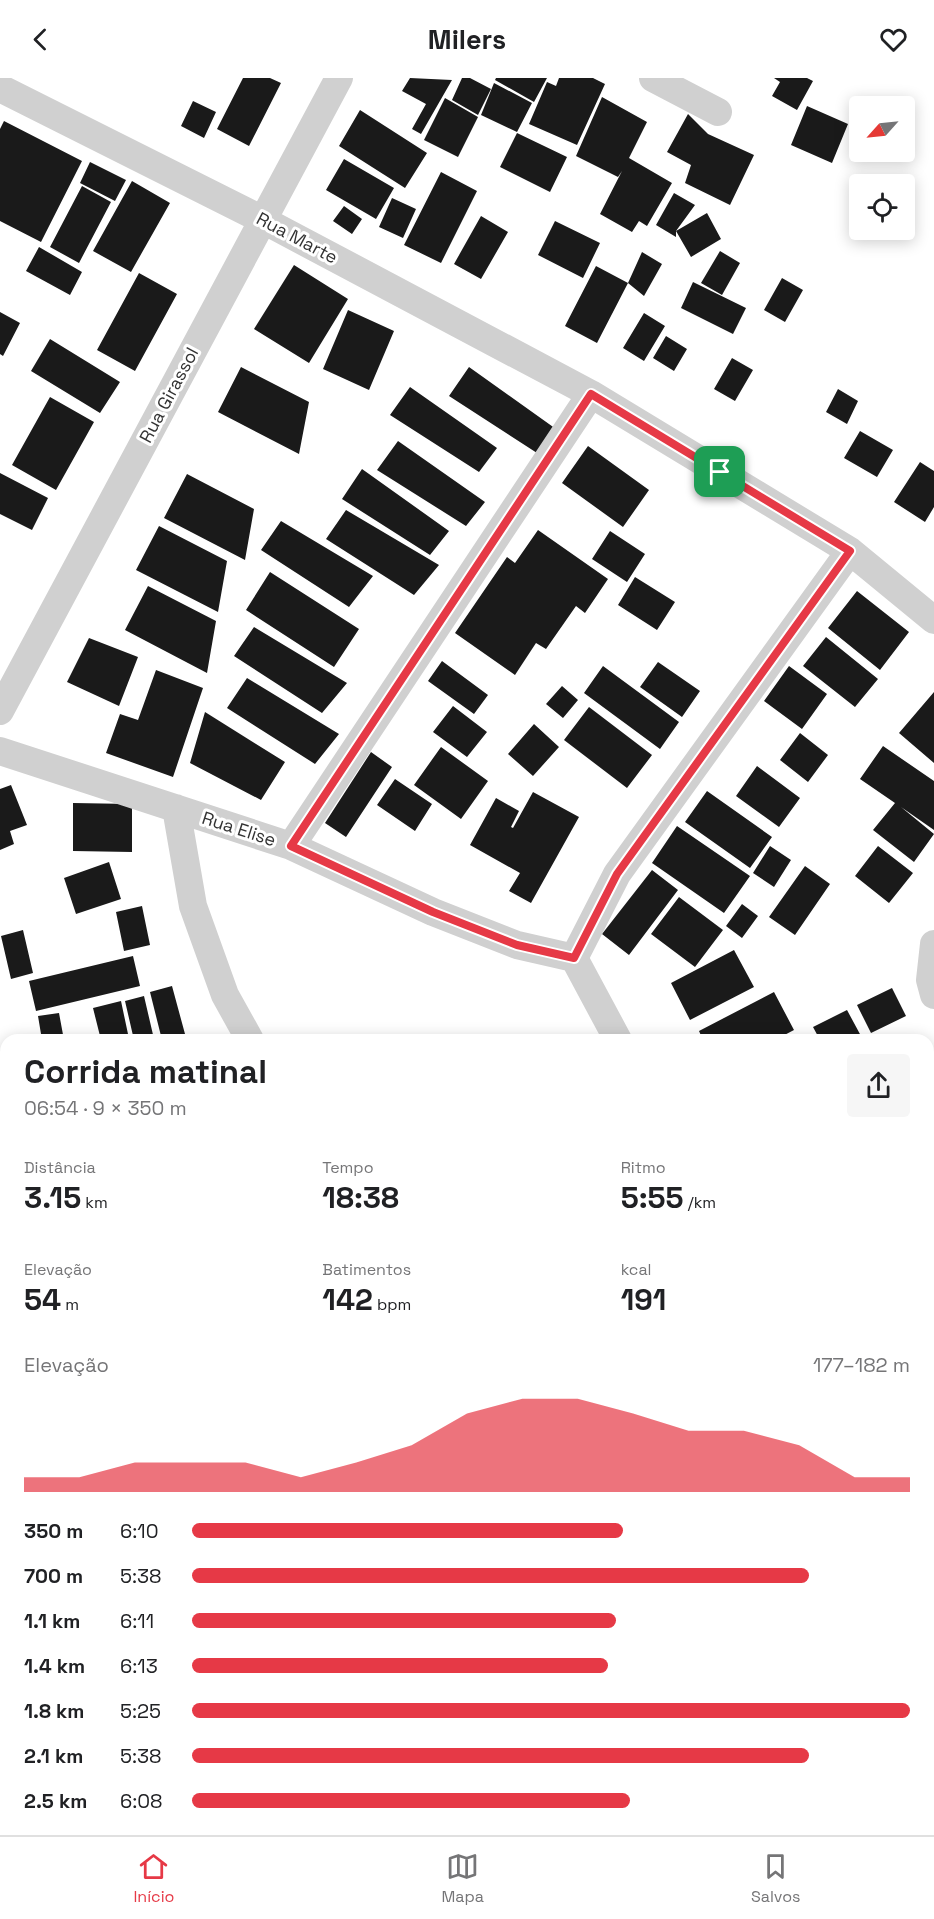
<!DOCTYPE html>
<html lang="pt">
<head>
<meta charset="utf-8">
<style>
	:root { --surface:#fff; --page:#f6f6f6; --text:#202124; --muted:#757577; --line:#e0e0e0; --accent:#e63946 }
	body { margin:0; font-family:"Space Grotesk",sans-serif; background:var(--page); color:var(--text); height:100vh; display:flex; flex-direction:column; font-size:22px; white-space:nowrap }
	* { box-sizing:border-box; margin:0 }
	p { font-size:20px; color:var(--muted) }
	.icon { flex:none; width:33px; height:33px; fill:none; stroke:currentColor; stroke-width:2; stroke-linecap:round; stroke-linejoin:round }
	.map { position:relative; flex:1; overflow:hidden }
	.side { position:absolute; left:0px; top:956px; width:934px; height:802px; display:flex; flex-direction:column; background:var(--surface); border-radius:18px 18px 0 0; box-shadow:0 3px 15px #0003 }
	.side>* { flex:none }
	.needle { width:39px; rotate:243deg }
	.buttons { position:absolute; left:849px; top:18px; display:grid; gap:12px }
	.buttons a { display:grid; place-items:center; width:66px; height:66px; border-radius:6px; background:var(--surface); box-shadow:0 3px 15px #0003; font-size:30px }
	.pin { position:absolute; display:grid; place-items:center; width:51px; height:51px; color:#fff; margin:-26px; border-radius:12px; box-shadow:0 3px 9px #0006 }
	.round { display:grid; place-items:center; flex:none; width:63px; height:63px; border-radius:6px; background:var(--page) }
	.overview { display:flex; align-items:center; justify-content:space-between; height:102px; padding:0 24px }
	h1 { font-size:33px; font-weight:700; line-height:45px }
	.metrics { display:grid; grid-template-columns:repeat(3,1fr); gap:9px; height:102px; padding:6px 24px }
	.metrics div { display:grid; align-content:center }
	.metrics b { font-size:30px; font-weight:700 }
	.metrics small { font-size:16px; font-weight:400 }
	.metrics p { font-size:16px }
	.chart { height:168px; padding:12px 24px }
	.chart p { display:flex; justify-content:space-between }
	.chart svg { width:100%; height:108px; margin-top:6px; fill:var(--accent); opacity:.7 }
	ul { padding:0 24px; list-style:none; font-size:20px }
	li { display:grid; grid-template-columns:96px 72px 1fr; align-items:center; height:45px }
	li i { height:15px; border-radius:8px; background:var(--accent) }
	header { display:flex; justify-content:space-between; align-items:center; height:78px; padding:0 24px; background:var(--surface); font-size:27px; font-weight:700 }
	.menu { display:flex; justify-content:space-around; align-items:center; height:84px; border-top:2px solid var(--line); background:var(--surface); font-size:16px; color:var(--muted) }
	.menu a { display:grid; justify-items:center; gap:3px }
	.menu .active { color:var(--accent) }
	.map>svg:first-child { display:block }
	.building { fill:#1a1a1a }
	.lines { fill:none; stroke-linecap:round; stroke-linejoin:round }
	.street { stroke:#d0d0d0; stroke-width:28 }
	.route-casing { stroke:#fff; stroke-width:12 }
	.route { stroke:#e63946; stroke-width:8 }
	.labels { text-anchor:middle; stroke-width:6; stroke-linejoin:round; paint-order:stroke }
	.street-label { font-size:18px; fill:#333; stroke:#fff }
</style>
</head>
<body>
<header><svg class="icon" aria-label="back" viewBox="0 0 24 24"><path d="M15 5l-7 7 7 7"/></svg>Milers<svg class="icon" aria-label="heart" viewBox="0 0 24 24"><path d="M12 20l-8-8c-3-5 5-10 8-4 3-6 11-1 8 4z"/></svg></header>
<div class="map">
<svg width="934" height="1757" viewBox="0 0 934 1757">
	<rect width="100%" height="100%" fill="#fff"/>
	<!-- building -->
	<path class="building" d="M243,0h27l11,5 -32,63 -32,-17z
		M410,0l42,2 -31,54 -9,-5 14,-25 -24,-13z
		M462,0h8l21,11 -13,26 -26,-15z
		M496,0h51l-13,24 -39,-22z
		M559,0h34l12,6 -28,61 -48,-21 18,-42 9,4z
		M774,0h33l6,3 -16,29 -25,-14 8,-14z
		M494,5l38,20 -15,29 -36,-17z
		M602,19l45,25 -18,36 43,25 -25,43 -8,-5 -7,11 -32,-18 22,-43 -4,6 -42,-21z
		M445,20l33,19 -20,40 -34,-17z
		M193,23l23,11 -12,26 -23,-12z
		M807,28l41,18 -16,39 -41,-18z
		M360,32l67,43 -22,35 -66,-42z
		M688,36l20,20 46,21 -24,50 -45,-22 6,-18 -24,-13z
		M4,43l78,40 -41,81 -41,-21v-92z
		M517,55l50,24 -17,35 -50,-25z
		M344,81l50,29 -18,31 -50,-29z
		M90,84l36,18 -11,21 -35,-18z
		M441,94l36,19 -36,72 -37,-18z
		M132,103l38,22 -39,69 -38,-21z
		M82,108l29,16 -32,61 -29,-16z
		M674,115l21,12 -19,26v6l-20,-12z
		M392,120l24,11 -13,29 -24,-11z
		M344,128l18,13 -10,15 -19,-13z
		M707,135l14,26 -30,18 -15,-26z
		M481,138l27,16 -27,47 -27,-15z
		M555,143l45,22 -17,35 -45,-23z
		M39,169l43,25 -12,23 -44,-24z
		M720,173l20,12 -18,32 -21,-12z
		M642,174l20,12 -18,32 -16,-13z
		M294,187l54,34 -39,64 -55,-34z
		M596,188l32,17 -31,60 -32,-17z
		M139,195l38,21 -42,77 -38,-21z
		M782,200l21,12 -18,32 -21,-12z
		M693,204l53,26 -13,26 -52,-26z
		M348,232l46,21 -25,59 -46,-21z
		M0,234l20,11 -17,33 -3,-2z
		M644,235l21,13 -21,35 -21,-13z
		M666,258l21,13 -13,22 -21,-13z
		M50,261l70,43 -20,31 -69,-42z
		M732,280l21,12 -18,31 -21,-12z
		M241,289l68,35 -10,52 -81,-42z
		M469,289l87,62 -19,24 -88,-57z
		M410,309l87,61 -18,24 -89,-57z
		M838,311l20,12 -11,23 -21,-12z
		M50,319l44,25 -38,68 -44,-25z
		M860,353l33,19 -16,27 -33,-19z
		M398,363l87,61 -19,24 -89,-56z
		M588,368l61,44 -26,37 -61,-44z
		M920,384l14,9v36l-9,15 -31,-20z
		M362,391l87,62 -19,24 -88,-56z
		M0,395l48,25 -16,32 -32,-16z
		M187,396l67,35 -9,51 -81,-42z
		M346,432l93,55 -25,30 -88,-56z
		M281,443l92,55 -24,31 -88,-57z
		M159,448l68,35 -9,51 -82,-42z
		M538,452l70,49 -23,34 -9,-7 -30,43 -10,-6 -21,32 -60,-42 52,-76 8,6z
		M610,453l35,23 -18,28 -35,-23z
		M270,494l89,57 -25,38 -88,-57z
		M635,499l40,25 -18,28 -39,-25z
		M148,508l68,35 -9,52 -82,-43z
		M857,513l52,41 -29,38 -52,-42z
		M254,549l93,56 -25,30 -88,-57z
		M826,559l52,42 -23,28 -52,-41z
		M89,560l49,19 -19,49 -52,-24z
		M442,583l46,34 -14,19 -46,-33z
		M658,584l42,29 -18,26 -42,-30z
		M603,588l76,56 -19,27 -76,-56z
		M789,588l38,28 -25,35 -38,-28z
		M156,592l47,18 -30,89 -67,-24 14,-39 18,6z
		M247,600l92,56 -24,30 -88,-56z
		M562,608l16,14 -15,18 -17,-14z
		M934,614v71l-35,-30z
		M453,628l34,26 -20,25 -34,-25z
		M589,629l63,48 -25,33 -63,-48z
		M205,634l80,50 -24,38 -71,-37z
		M534,646l25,23 -26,29 -25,-22z
		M800,655l28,22 -20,27 -28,-22z
		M883,668l51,35v49l-33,-23 33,27 -20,28 -41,-32 22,-27 -35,-24z
		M441,669l47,34 -27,38 -47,-34z
		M371,674l21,15 -46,70 -21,-14z
		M757,688l43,32 -21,29 -43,-31z
		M395,701l37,25 -17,27 -38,-26z
		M11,707l16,40 -17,6 4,13 -14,6v-61z
		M707,713l65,46 -22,31 -65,-46z
		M533,714l46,25 -48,86 -22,-12 11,-18 -50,-28 26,-47 23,13 -8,16 2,1z
		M73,725l59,1v48l-59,-1z
		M677,748l73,50 -26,37 -72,-50z
		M770,768l21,14 -17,27 -21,-14z
		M878,768l35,27 -24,30 -34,-27z
		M109,784l12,37 -45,15 -12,-36z
		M805,788l25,18 -35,51 -26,-18z
		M652,792l26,20 -49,65 -27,-21z
		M679,819l44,33 -28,37 -44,-33z
		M742,826l16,12 -16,22 -16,-12z
		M142,828l8,39 -26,6 -8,-39z
		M23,852l10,43 -22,6 -10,-43z
		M734,872l20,37 -64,33 -19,-37z
		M133,878l7,30 -104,25 -7,-30z
		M172,908l13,48 -23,6 -12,-48z
		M892,910l14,28 -35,17 -14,-28z
		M774,914l20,38 -19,10h-72l-4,-9z
		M144,918l10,43 -20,1 -9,-39z
		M121,923l7,33 -27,6 -8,-32z
		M847,932l14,26 -7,4h-34l-7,-13z
		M59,935l5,27h-22l-4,-24z
		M934,1095v37l-6,3v-37z
		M934,1141v35l-6,-10v-22z
		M934,1198v28l-6,-11v-14z
		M934,1360v61l-6,-10v-48z
		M0,1433l6,14v58l-6,2z
		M928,1435l6,10v46l-6,3z
		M928,1542l6,11v73l-6,-10z
		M6,1658v41l-6,-1v-17z
		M934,1681v59l-6,-10v-46z
		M829,1752h40l3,5h-40z
		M886,1752h40l2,5h-39z"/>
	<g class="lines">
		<!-- street -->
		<path class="street" d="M653,0l65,34
			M0,10l263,132 328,174 259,157 84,69
			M0,633l339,-633
			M0,673l291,95 142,66 84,33 57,13
			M176,730l17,98 32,89 25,45
			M291,768l300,-452
			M934,866l-4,36 4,15
			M574,880l43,-84 233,-323
			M574,880l44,82
			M928,1311l6,-3
			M0,1318l6,19
			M0,1578l6,1
			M928,1649l6,-3
			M646,1752l2,5
			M753,1757l10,-5"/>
	</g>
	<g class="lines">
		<!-- route casing -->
		<g class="route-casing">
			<path id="route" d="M591,316l259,157 -233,323 -43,84 -57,-13 -84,-33 -142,-66z"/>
		</g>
		<!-- route -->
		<use href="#route" class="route"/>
	</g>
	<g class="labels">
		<!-- street labels -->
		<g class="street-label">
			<text transform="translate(297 160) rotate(28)" y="6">Rua Marte</text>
			<text transform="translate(169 317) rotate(-62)" y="6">Rua Girassol</text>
			<text transform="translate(239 751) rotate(18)" y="6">Rua Elise</text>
		</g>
	</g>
</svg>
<div class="buttons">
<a><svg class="needle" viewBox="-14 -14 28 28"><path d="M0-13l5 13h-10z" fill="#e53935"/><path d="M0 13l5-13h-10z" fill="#757577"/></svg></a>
<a><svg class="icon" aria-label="locate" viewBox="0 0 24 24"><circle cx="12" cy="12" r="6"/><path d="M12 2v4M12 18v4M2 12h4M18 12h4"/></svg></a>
</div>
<div class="pin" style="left:720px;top:394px;background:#1e9e55"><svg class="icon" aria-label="arrive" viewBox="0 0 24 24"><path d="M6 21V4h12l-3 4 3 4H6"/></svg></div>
<section class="side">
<div class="overview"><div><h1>Corrida matinal</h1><p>06:54 · 9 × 350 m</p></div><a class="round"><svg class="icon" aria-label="share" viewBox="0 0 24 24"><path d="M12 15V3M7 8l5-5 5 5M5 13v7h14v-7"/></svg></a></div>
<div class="metrics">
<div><p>Distância</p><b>3.15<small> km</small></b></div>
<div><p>Tempo</p><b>18:38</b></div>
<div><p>Ritmo</p><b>5:55<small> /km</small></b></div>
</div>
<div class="metrics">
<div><p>Elevação</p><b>54<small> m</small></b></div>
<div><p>Batimentos</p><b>142<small> bpm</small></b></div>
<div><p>kcal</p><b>191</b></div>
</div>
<div class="chart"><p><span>Elevação</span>177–182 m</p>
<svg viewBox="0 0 160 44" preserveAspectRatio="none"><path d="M0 44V38L10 38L20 32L30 32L40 32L50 38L60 32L70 25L80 12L90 6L100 6L110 12L120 19L130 19L140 25L150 38L160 38V44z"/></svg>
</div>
<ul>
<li><b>350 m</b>6:10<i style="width:60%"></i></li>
<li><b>700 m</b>5:38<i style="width:86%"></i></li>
<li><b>1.1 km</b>6:11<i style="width:59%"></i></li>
<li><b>1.4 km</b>6:13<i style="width:58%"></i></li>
<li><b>1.8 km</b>5:25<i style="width:100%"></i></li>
<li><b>2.1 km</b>5:38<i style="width:86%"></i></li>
<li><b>2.5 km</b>6:08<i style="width:61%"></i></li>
</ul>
</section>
</div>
<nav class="menu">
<a class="active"><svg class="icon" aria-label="home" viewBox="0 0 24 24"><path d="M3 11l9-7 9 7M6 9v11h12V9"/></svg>Início</a>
<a><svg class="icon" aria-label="map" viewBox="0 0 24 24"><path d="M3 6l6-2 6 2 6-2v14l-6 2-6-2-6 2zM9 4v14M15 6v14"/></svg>Mapa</a>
<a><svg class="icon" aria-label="saved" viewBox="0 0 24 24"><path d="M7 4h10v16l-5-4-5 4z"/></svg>Salvos</a>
</nav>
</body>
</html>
